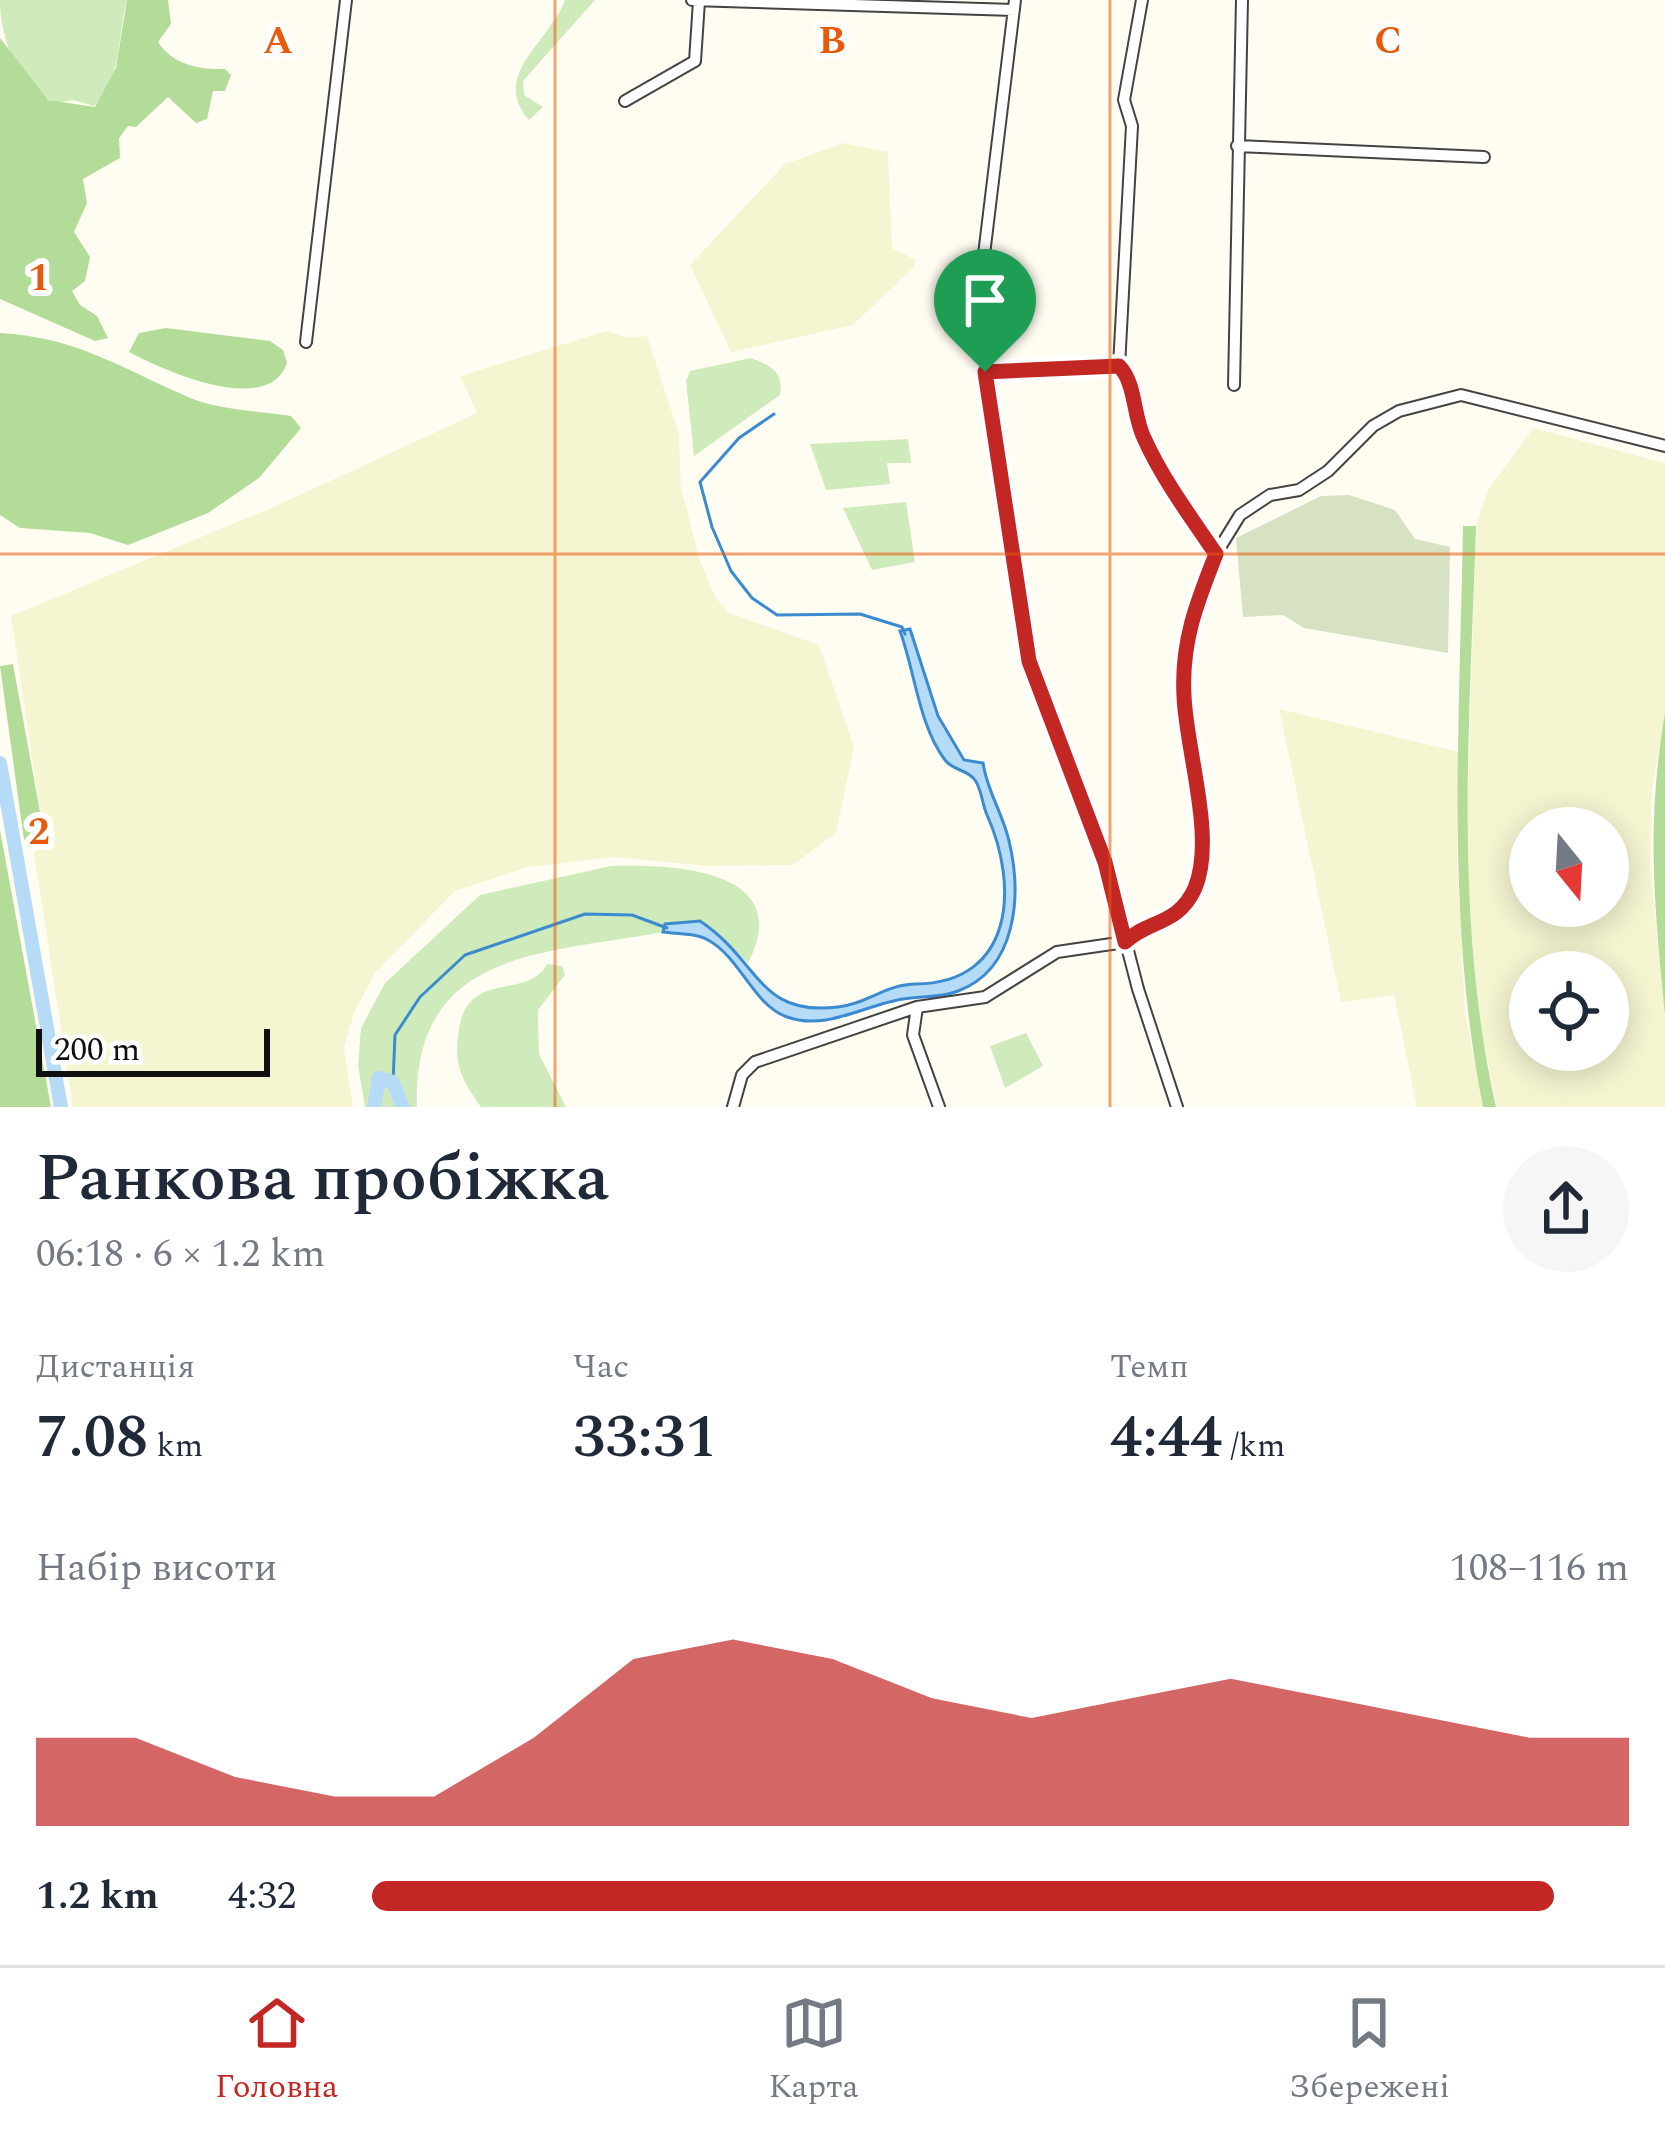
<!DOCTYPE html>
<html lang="uk">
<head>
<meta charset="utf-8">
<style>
	:root { --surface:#fff; --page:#f6f6f7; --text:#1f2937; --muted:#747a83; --line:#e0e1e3; --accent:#c32724 }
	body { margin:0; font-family:Spectral,serif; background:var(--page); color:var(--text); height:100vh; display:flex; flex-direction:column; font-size:45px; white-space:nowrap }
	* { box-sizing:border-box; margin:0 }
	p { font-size:39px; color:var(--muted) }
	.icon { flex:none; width:66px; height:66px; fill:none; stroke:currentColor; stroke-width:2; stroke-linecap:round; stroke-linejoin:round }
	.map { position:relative; height:1107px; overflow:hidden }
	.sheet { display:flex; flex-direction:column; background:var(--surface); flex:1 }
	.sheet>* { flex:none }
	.needle { width:78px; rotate:162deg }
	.buttons { position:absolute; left:1509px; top:807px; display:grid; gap:24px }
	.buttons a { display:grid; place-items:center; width:120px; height:120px; border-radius:50%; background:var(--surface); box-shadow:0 6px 30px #0003; font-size:60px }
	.scale { position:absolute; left:36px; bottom:30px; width:234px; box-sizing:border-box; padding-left:12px; border:6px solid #101010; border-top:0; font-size:33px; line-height:42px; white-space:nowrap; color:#101010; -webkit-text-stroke:9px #fff; paint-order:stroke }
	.pin { position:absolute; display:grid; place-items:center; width:102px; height:102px; color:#fff; margin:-123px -51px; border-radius:50% 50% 50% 0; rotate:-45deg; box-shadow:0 0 12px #0007 }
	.pin .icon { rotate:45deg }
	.round { display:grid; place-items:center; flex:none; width:126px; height:126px; border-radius:63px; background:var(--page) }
	.headline { display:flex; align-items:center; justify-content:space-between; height:204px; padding:0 36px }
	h1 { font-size:66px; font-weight:600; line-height:90px }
	.stats { display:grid; grid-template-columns:repeat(3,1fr); gap:18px; height:204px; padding:12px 36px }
	.stats div { display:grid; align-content:center }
	.stats b { font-size:60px; font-weight:600 }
	.stats small { font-size:33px; font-weight:400 }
	.stats p { font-size:33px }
	.chart { height:336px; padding:24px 36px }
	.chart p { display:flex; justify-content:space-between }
	.chart svg { width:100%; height:216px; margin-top:12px; fill:var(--accent); opacity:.7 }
	ul { padding:0 36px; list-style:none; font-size:39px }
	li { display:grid; grid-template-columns:192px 144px 1fr; align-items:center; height:90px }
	li i { height:30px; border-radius:15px; background:var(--accent) }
	.dock { display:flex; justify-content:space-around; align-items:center; height:168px; border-top:3px solid var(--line); background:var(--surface); font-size:33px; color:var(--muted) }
	.dock a { display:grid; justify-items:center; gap:6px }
	.dock .current { color:var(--accent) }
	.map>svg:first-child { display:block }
	.farmland { fill:#f6f5d2; fill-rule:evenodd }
	.green { fill:#d0ebbb }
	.forest { fill:#b3dc99 }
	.cemetery { fill:#d6e2c2 }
	.water { fill:#b6dbf7; stroke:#3c8bd0; stroke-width:3 }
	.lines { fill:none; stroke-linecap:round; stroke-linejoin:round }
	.stream { stroke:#3c8bd0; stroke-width:3 }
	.river { stroke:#b6dbf7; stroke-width:14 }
	.minor-casing { stroke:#434343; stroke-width:14 }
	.minor { stroke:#fff; stroke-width:10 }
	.route-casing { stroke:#fff; stroke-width:24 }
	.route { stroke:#c32724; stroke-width:15 }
	.grid { fill:none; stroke:#e8590c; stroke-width:3; stroke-opacity:0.55 }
	.grid-label { font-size:39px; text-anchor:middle; font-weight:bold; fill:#e8590c; stroke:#fff; stroke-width:12; stroke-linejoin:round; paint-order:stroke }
</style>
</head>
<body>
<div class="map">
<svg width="1665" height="1107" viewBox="0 0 1665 1107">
	<rect width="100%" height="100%" fill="#fffdf2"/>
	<!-- farmland -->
	<path class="farmland" d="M844,143l44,9 4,96 24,12 -2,7 -61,58 -122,27 -41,-87 95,-101z
		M606,331l23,7 18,-2 32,98 2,53 18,71 17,40 13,15 90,32 35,102 -18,86 -43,32 -86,1 -93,-9 -86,10 -73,24 -80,82 -21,40 -10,35 9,59h-280l-39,-254 11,-9 -34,-228 265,-110 201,-93 -17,-37z
		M1533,428l132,35v249l-13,77 -2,74 15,152v92h-168l-21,-103 -10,-142 10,-336 12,-36zM1530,828h78v78h-78zM1530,972h78v78h-78z
		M1279,709l180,43 -2,108 8,152 18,95h-66l-23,-112 -53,7z"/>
	<!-- green -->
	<path class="green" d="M0,0h127c-10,35 -4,79 -33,106l-21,-6 -16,3c-40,-13 -57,-67 -57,-103z
		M565,0h30l-72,81 1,14 19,12 -14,13c-39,-45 19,-76 36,-120z
		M751,358c20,8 33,13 29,37l-86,61 -8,-75 4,-10z
		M908,439l3,24h-24l3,21 -64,6 -16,-46z
		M906,502l9,60 -43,8 -29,-62z
		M611,866c66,-2 185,4 137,97l-20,-18 -63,-21 -2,8c-116,22 -251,16 -246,175h-52l-7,-42 3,-37 24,-45 95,-88z
		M547,964l15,2 3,9 -27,35v12l1,32 27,53h-85c-18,-26 -27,-40 -23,-71 6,-70 70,-34 89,-72z
		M1026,1033l17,33 -38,22 -15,-42z"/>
	<!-- forest -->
	<path class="forest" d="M127,0h41l3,24 -13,18c15,23 42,28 67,27l6,6 -6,16h-12l-6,28 -11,4 -28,-26 -32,30 -8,-1 -9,12 1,20 -37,21 4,24 -13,29 16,25 -5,24 -13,10 8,14 17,11 11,22 -13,3 -95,-42v-261l48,62 47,7 21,-39z
		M166,328l104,13 13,9 4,13c-19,55 -124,7 -158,-11l10,-19z
		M0,333c76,4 121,35 188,64 29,13 71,14 103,19l10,12 -42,50 -51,35 -80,32 -38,-12 -70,-5 -20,-13z
		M1463,526h13c-6,194 -23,390 20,581h-13c-38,-191 -23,-387 -20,-581z
		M13,664l33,181 -15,5 -7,-10 -24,-174z
		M1665,712v303c-11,-114 -19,-190 0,-303z
		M0,830l51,277h-51z"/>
	<!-- cemetery -->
	<path class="cemetery" d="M1349,495l46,15 20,29 35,8 -2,106 -144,-25 -21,-13 -40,2 -7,-79 85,-42z"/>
	<!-- water -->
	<path class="water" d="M910,629l28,87 26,44 19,3c4,28 20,51 26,78 13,54 8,128 -51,150 -17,7 -37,5 -55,8 -39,6 -76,32 -116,18 -34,-12 -46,-59 -79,-77 -12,-7 -31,-6 -45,-8l2,-8 35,-3c60,40 58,96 138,86 29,-3 48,-23 78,-23 98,-1 103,-98 71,-169 -5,-11 -5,-25 -12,-35 -8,-11 -22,-9 -30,-20 -26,-34 -30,-88 -45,-129z"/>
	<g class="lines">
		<!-- stream -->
		<path class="stream" d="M774,414l-35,24 -39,44 12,45 19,44 21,27 25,17 83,-1 42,13 3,7
			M393,1082l2,-47 25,-38 45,-42 120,-41 47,1 35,13"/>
		<!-- river -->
		<path class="river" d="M0,763l61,344
			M374,1107l5,-29 14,4 10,25"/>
		<!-- minor casing -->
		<g class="minor-casing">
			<path id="minor" d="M692,0l322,10
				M1015,0l-33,271 5,136 42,253 27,86 49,116 33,127 39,118
				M1142,0l-18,100 8,26 -13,240 8,8 14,60 75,120
				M625,101l70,-40 4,-60
				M1237,146l247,11
				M306,342l40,-342
				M985,372l134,-6
				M1234,385l8,-385
				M917,1007l-4,28 26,72
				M733,1107l9,-32 13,-13 162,-55 68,-10 72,-45 68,-10 12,-12 28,-6 29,-34 9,-35 -19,-160 1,-63 31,-78 24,-39 30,-20 29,-5 29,-19 45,-45 26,-15 62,-16 204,51"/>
		</g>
		<!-- minor -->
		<use href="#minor" class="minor"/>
	</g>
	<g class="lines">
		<!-- route casing -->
		<g class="route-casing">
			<path id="route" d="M1119,366c17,17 14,50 25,72 19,42 46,78 72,116 -19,48 -35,88 -32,142 2,54 32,142 11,192 -17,38 -46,31 -70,54l-20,-80 -76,-201 -44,-289z"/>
		</g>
		<!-- route -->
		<use href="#route" class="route"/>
	</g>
	<!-- grid -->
	<path class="grid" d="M555,0v1107M1110,0v1107M0,554h1665"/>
	<g class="grid-label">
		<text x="278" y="53">A</text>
		<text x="832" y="53">B</text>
		<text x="1388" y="53">C</text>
		<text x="39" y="290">1</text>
		<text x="39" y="844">2</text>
	</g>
</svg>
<div class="buttons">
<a><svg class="needle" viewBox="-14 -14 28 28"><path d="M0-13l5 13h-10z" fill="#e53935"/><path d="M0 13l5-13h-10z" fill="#747a83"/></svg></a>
<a><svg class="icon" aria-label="locate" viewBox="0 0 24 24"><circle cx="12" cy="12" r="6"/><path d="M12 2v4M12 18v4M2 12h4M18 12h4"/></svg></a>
</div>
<div class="scale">200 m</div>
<div class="pin" style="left:985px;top:372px;background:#1e9e55"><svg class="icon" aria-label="arrive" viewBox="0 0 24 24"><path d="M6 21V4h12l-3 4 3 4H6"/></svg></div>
</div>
<section class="sheet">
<div class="headline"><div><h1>Ранкова пробіжка</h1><p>06:18 · 6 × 1.2 km</p></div><a class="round"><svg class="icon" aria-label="share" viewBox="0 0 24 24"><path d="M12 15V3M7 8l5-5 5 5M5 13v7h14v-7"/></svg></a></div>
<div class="stats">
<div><p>Дистанція</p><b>7.08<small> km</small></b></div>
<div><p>Час</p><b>33:31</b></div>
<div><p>Темп</p><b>4:44<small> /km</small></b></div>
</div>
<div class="chart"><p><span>Набір висоти</span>108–116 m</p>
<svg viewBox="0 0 160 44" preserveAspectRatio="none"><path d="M0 44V26L10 26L20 34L30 38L40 38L50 26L60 10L70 6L80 10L90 18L100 22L110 18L120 14L130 18L140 22L150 26L160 26V44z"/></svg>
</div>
<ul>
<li><b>1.2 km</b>4:32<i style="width:94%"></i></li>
</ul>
</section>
<nav class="dock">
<a class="current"><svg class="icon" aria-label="home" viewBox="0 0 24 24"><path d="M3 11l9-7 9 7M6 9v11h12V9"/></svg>Головна</a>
<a><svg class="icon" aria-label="map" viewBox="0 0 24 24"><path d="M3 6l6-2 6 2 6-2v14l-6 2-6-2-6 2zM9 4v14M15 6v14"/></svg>Карта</a>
<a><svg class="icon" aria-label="saved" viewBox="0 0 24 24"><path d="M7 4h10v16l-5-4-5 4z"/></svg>Збережені</a>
</nav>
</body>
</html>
